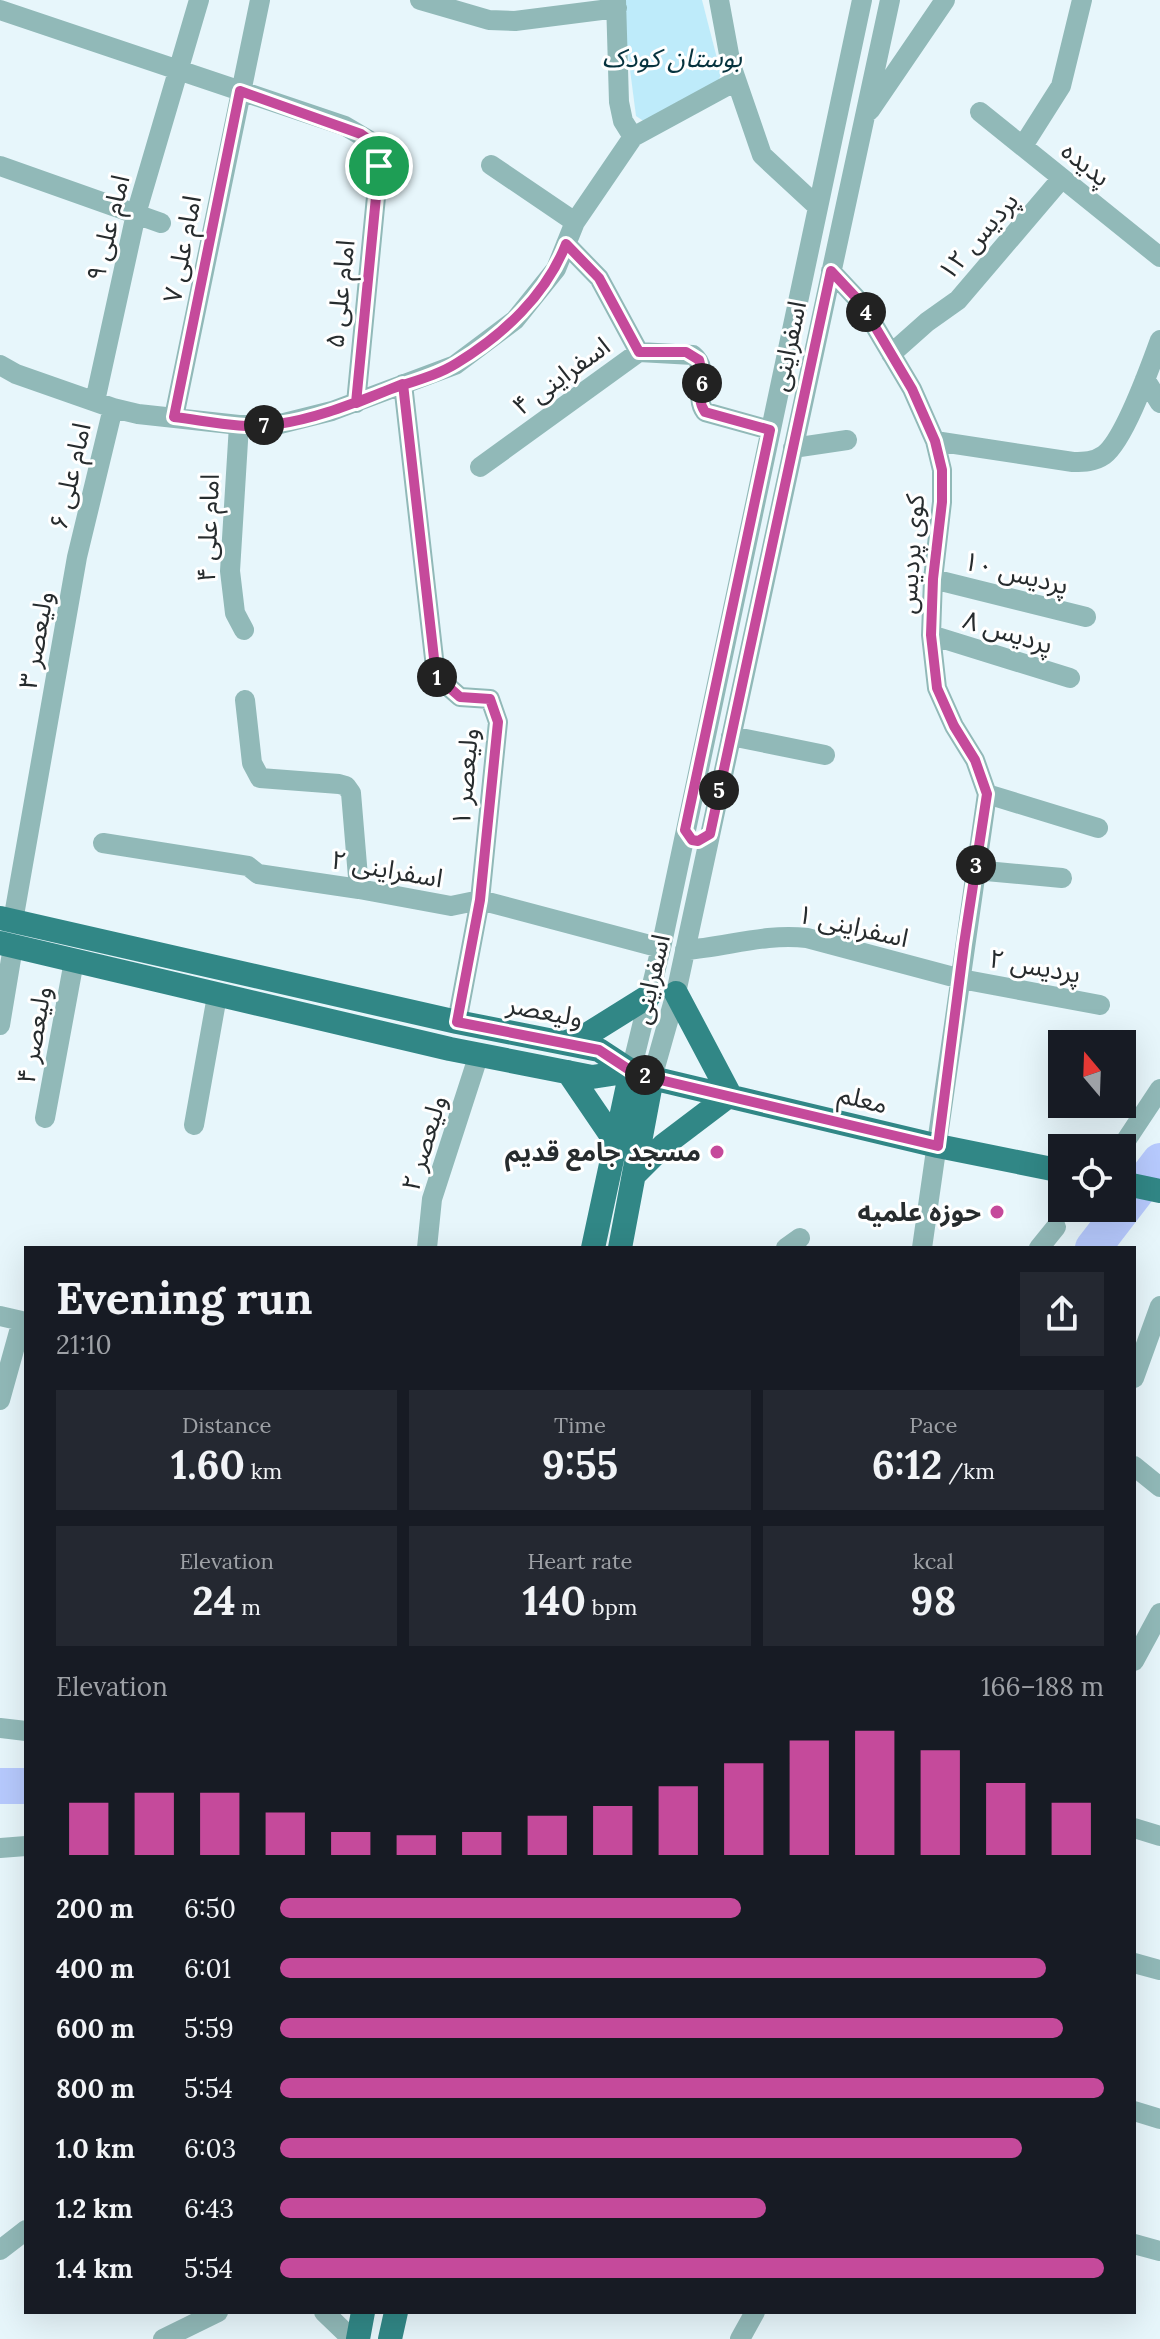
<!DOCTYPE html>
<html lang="en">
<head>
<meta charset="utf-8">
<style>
	:root { --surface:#171b24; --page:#242831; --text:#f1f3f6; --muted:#9ea1a6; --accent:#c54a9b }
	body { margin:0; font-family:Lora,"Noto Sans Arabic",serif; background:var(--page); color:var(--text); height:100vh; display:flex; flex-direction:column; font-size:30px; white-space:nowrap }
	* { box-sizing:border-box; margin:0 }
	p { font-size:26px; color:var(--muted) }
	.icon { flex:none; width:44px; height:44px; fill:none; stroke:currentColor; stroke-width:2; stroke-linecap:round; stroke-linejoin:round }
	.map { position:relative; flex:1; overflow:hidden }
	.drawer { position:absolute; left:24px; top:1246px; width:1112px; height:1068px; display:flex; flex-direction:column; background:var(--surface); border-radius:0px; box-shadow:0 8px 32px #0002 }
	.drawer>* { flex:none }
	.needle { width:52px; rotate:341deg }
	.controls { position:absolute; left:1048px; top:1030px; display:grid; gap:16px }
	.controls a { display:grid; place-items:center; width:88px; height:88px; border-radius:0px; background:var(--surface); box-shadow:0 8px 32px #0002; font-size:40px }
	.pin { position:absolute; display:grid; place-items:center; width:68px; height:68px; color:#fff; margin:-34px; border:4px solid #fff; border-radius:50%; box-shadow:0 2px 8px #0007 }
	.km { position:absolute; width:40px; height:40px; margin:-20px; border-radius:50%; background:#222; color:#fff; font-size:22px; line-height:40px; text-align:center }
	.round { display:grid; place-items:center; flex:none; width:84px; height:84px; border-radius:0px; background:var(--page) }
	.summary { display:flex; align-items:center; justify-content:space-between; height:136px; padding:0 32px }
	h1 { font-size:44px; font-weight:800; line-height:60px }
	.metrics { display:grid; grid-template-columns:repeat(3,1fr); gap:12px; height:136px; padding:8px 32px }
	.metrics div { display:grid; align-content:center; border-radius:0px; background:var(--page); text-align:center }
	.metrics b { font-size:40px; font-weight:800 }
	.metrics small { font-size:22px; font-weight:400 }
	.metrics p { font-size:22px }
	.chart { height:224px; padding:16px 32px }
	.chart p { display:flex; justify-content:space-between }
	.chart svg { width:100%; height:144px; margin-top:8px; stroke:var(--accent); stroke-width:6 }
	ul { padding:0 32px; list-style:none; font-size:26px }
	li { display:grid; grid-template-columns:128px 96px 1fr; align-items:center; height:60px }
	li i { height:20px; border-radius:10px; background:var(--accent) }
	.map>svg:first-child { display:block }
	.green { fill:#beebfa }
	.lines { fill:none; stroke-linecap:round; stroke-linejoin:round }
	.river { stroke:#b7cafe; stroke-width:36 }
	.minor { stroke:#91b9b8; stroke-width:20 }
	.major { stroke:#318786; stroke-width:24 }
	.route-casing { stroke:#fff; stroke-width:16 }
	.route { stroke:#c54a9b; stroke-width:10 }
	.poi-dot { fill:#c54a9b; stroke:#fff; stroke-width:3 }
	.labels { text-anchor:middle; stroke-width:6; stroke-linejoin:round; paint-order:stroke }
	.park-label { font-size:26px; font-style:italic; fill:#06333e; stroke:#fff }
	.street-label { font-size:26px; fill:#272c2e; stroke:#fff }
	.poi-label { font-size:26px; font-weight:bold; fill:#272c2e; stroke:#fff; text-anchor:end }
</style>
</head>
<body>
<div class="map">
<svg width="1160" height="2339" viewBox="0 0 1160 2339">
	<rect width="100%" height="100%" fill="#e7f6fb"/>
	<!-- green -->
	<path class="green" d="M621,0h81l19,74 -6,15 -70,33 -9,-6z"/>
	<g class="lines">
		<!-- river -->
		<path class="river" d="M1093,1248l67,-87
			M0,1786h26"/>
		<!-- minor -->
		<path class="minor" d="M420,0l69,20 26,1 102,-13
			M616,0l3,102 4,19 10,16
			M719,0l12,65 31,90 56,52
			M0,10l345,116 27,16 7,24 -23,237
			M870,110l75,-110
			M980,112l180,145
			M1023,146l38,-60 21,-86
			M491,165l84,57
			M0,166l161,57
			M566,244l33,34 40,74
			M831,271l30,32 51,86 23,52 7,29v32l-9,77 -2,56 6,53 17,38 21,34 12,34 -65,454
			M891,354l36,-32 31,-22 104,-122
			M0,365l16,9 97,34 25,6 101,11h37l56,-14 123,-46 60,-45 41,-51 19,-47 58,-85 103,-56
			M1145,379l15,24
			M403,384l33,292 24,21 30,2 8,23 -18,178 -23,122
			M95,401l41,-187 63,-214
			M174,417l86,-417
			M239,425l-9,146 5,42 9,17
			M935,441l138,21c11,0 21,0 31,-7 21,-16 46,-88 56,-115
			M793,448l54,-8
			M480,467l159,-115 54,3c19,15 -1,40 12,57l65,18
			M933,579l153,38
			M931,635l139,43
			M245,700l7,63 8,15 79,6 7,2 5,7 8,96
			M731,736l94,19
			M987,794l111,34
			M103,843l145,23 10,8 101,15 92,17 29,-6 181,48
			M975,870l87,8
			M13,921l64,-364 36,-149
			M685,950c42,-3 80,-17 122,-12l154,41 139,26
			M0,1025l13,-78
			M631,1071l30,-123 201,-948
			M652,1078l24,-85 214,-993
			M45,1118l29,-157
			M194,1125l23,-129
			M1121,1148l39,-59
			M427,1248l5,-49 47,-145
			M786,1248l14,-10
			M1039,1248l17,-21
			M0,1316l26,6
			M1134,1378l26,-72
			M0,1400l22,-79
			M1134,1466l26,21
			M1134,1661l26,-48
			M0,1728l26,3
			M1134,1828l26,8
			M0,1848l26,-2
			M1134,1963l26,7
			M1134,2111l26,8
			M1134,2244l26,7
			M0,2250l26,-20
			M324,2312l28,27
			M163,2339l55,-27
			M740,2339l15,-27"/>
		<!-- major -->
		<path class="major" d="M0,918l457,104 142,28 32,21 21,7 286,68 124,25
			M0,943l450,106 142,28 39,-6
			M676,993l54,102
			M564,1043l24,-9 61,-38
			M568,1072l47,69
			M635,1174l29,-29 66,-50
			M1122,1183l38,8
			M593,1248l38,-177
			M620,1248l32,-170
			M358,2339l5,-27
			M390,2339l6,-27"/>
	</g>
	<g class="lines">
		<!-- route casing -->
		<g class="route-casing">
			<path id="route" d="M379,166l-23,237 47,-19 33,292 24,21 30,2 8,23 -18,178 -23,122 142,28 32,21 21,7 286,68 26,-202 23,-150 -12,-34 -21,-34 -17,-38 -6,-53 2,-56 9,-77v-32l-7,-29 -23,-52 -51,-86 -30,-32 -121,563 -12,7 -6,-1 -7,-10 85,-400 -65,-18c-11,-15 0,-35 -6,-52l-13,-8h-47l-40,-74 -33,-34c-20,51 -63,91 -109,119 -22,14 -51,20 -74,29 -34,13 -69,27 -105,32 -34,6 -70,-3 -104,-7l66,-326 121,43 11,8 7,24"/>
		</g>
		<!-- route -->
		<use href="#route" class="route"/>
	</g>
	<!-- markers -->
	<g class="poi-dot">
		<circle cx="717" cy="1152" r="8"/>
		<circle cx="997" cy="1212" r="8"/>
	</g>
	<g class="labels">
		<!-- park labels -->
		<g class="park-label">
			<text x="672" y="67">بوستان کودک</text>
		</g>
		<!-- street labels -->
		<g class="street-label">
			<text transform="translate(1086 164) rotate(39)" y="9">پدیده</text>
			<text transform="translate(108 228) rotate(-76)" y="9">امام علی ۹</text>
			<text transform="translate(978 236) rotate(-49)" y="9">پردیس ۱۲</text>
			<text transform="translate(182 249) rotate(-79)" y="9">امام علی ۷</text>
			<text transform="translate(340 294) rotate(-84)" y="9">امام علی ۵</text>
			<text transform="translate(788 346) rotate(-78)" y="9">اسفراینی</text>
			<text transform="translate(561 376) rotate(-36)" y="9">اسفراینی ۴</text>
			<text transform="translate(70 476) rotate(-77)" y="9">امام علی ۶</text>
			<text transform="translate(208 528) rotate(-88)" y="9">امام علی ۴</text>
			<text transform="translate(911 554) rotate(-86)" y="9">کوی پردیس</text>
			<text transform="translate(1016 573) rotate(14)" y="9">پردیس ۱۰</text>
			<text transform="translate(1008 632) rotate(17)" y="9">پردیس ۸</text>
			<text transform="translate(36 640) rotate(-80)" y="9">ولیعصر ۳</text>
			<text transform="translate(465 777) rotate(-85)" y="9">ولیعصر ۱</text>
			<text transform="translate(387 869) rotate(10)" y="9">اسفراینی ۲</text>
			<text transform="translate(853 926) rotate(13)" y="9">اسفراینی ۱</text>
			<text transform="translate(1035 966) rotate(10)" y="9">پردیس ۲</text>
			<text transform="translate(651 979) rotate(-77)" y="9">اسفراینی</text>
			<text transform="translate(545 1011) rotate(11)" y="9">ولیعصر</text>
			<text transform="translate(34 1035) rotate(-80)" y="9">ولیعصر ۴</text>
			<text transform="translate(863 1099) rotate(14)" y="9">معلم</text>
			<text transform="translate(424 1143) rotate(-73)" y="9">ولیعصر ۲</text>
		</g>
		<!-- poi labels -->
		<g class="poi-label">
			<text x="701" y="1161">مسجد جامع قدیم</text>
			<text x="981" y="1221">حوزه علمیه</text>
		</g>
	</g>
</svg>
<div class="controls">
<a><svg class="needle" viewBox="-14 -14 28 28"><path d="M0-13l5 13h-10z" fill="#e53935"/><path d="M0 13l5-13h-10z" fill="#9ea1a6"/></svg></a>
<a><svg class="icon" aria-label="locate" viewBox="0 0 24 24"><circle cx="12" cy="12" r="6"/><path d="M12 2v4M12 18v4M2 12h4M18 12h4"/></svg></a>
</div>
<div class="pin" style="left:379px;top:166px;background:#1e9e55"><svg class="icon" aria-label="arrive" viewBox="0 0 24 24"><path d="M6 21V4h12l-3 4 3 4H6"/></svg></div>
<b class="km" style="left:437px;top:677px">1</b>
<b class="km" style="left:645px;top:1075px">2</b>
<b class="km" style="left:976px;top:865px">3</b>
<b class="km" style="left:866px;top:312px">4</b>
<b class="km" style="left:719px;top:790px">5</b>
<b class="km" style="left:702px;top:383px">6</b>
<b class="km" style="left:264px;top:425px">7</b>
<section class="drawer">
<div class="summary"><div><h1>Evening run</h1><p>21:10</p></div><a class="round"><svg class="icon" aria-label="share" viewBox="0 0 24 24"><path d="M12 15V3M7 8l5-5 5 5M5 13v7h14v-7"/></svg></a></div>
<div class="metrics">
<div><p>Distance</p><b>1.60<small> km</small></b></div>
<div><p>Time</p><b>9:55</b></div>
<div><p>Pace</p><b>6:12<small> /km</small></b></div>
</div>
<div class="metrics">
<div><p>Elevation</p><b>24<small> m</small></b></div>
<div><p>Heart rate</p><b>140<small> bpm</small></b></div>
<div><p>kcal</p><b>98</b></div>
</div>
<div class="chart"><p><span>Elevation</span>166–188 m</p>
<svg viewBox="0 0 160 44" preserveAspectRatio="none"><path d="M5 44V28M15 44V25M25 44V25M35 44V31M45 44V37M55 44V38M65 44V37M75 44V32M85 44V29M95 44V23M105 44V16M115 44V9M125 44V6M135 44V12M145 44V22M155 44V28"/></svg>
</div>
<ul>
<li><b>200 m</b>6:50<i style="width:56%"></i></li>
<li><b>400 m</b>6:01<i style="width:93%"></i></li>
<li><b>600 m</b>5:59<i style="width:95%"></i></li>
<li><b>800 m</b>5:54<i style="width:100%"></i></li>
<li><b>1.0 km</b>6:03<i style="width:90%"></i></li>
<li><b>1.2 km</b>6:43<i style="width:59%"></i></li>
<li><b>1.4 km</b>5:54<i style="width:100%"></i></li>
</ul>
</section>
</div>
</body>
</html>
